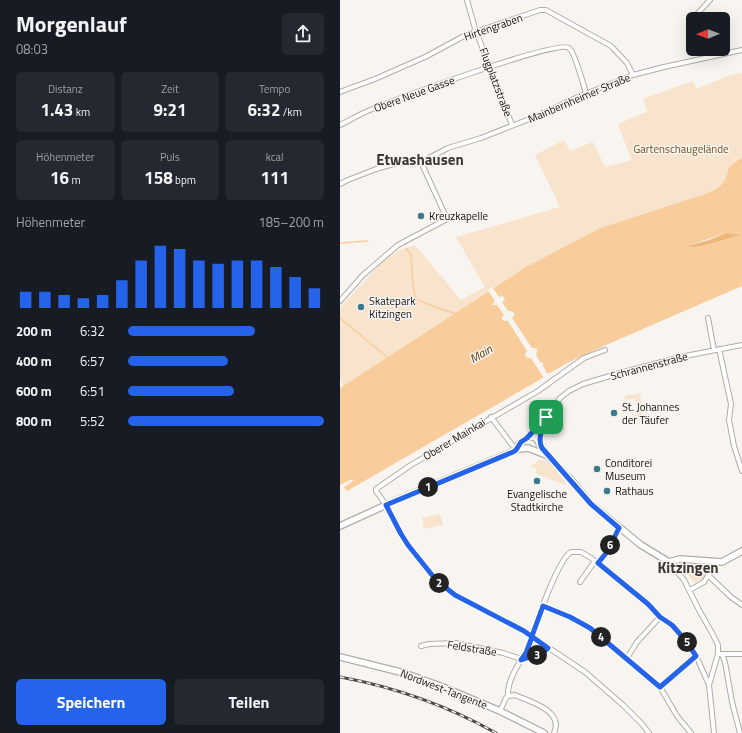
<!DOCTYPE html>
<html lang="de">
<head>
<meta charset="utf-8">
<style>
	:root { --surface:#171b24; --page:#242831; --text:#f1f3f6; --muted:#9ea1a6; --accent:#2563eb }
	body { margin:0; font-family:"Titillium Web",sans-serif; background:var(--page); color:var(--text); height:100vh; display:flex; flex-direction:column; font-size:15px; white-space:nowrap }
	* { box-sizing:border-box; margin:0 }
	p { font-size:13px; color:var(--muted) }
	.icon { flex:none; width:22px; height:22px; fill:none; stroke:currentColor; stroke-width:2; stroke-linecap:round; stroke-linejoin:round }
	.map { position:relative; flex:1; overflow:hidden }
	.sheet { display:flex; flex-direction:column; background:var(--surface); width:340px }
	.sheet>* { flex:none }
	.needle { width:26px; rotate:269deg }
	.fabs { position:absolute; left:346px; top:12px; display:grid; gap:8px }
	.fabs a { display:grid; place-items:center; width:44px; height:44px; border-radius:6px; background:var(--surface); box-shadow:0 4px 16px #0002; font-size:20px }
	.pin { position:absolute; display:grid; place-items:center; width:34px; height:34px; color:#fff; margin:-17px; border-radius:8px; box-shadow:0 2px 6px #0006 }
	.km { position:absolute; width:20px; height:20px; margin:-10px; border-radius:50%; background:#222; color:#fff; font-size:11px; line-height:20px; text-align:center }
	.round { display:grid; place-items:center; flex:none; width:42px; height:42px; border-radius:6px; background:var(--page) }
	.summary { display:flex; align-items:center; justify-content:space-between; height:68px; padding:0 16px }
	h1 { font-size:22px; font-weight:700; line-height:30px }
	.metrics { display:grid; grid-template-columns:repeat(3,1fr); gap:6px; height:68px; padding:4px 16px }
	.metrics div { display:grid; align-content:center; border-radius:6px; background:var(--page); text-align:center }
	.metrics b { font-size:17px; font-weight:700 }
	.metrics small { font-size:11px; font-weight:400 }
	.metrics p { font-size:11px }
	.chart { height:112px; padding:8px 16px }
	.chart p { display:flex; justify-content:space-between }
	.chart svg { width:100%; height:72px; margin-top:4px; stroke:var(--accent); stroke-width:6 }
	.primary-button { display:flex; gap:8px; margin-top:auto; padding:8px 16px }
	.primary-button a { flex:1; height:46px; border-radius:6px; background:var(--accent); color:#fff; font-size:16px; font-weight:700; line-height:46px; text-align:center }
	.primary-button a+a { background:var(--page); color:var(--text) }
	ul { padding:0 16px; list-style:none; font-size:13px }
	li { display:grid; grid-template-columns:64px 48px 1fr; align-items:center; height:30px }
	li i { height:10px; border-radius:5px; background:var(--accent) }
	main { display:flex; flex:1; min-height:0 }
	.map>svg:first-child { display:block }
	.green { fill:#f8e3cc }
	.forest { fill:#edb777 }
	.water { fill:#f9cd9b; fill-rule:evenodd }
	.pier { fill:#f8f4f0 }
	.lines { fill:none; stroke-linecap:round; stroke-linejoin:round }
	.stream { stroke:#f9cd9b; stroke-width:1.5 }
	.street-casing { stroke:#b0aca8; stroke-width:6 }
	.secondary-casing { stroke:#b0aca8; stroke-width:8 }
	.street { stroke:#fff; stroke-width:4 }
	.secondary { stroke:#fff; stroke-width:5.5 }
	.rail-casing { stroke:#4c4b48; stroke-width:3 }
	.rail { stroke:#f8f4f0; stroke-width:1.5; stroke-dasharray:4.5; stroke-linecap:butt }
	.street-bridge-casing { stroke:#b0aca8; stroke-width:6; stroke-linecap:butt }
	.street-bridge { stroke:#fff; stroke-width:4 }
	.route-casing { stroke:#fff; stroke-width:8 }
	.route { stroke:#2563eb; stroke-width:5 }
	.poi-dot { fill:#397a8d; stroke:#f8f4f0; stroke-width:1.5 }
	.labels { text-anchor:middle; stroke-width:3; stroke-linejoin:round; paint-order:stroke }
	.street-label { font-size:11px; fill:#151412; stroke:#f8f4f0 }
	.park-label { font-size:11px; fill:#724e1e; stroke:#f8f4f0 }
	.poi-label { font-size:11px; fill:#151412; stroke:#f8f4f0; text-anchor:start }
	.water-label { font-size:12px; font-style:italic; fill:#5e3b06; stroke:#f8f4f0 }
	.district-label { font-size:15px; font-weight:bold; fill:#3b3835; stroke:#f8f4f0 }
</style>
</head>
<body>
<main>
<section class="sheet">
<div class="summary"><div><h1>Morgenlauf</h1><p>08:03</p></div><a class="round"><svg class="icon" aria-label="share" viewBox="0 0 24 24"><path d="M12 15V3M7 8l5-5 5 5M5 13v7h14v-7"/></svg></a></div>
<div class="metrics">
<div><p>Distanz</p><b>1.43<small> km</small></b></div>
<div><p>Zeit</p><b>9:21</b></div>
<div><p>Tempo</p><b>6:32<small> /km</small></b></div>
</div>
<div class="metrics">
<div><p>Höhenmeter</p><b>16<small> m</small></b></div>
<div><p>Puls</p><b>158<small> bpm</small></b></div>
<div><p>kcal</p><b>111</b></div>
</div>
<div class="chart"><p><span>Höhenmeter</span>185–200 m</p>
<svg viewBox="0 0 160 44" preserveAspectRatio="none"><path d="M5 44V34M15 44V34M25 44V36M35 44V38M45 44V36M55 44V27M65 44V15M75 44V6M85 44V8M95 44V15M105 44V17M115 44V15M125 44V15M135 44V19M145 44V25M155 44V32"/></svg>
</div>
<ul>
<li><b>200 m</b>6:32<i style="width:65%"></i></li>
<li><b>400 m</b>6:57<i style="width:51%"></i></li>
<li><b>600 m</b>6:51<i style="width:54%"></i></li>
<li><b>800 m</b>5:52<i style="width:100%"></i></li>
</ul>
<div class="primary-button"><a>Speichern</a><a>Teilen</a></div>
</section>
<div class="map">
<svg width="402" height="733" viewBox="0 0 402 733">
	<rect width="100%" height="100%" fill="#f8f4f0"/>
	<!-- green -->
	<path class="green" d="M402,73v85l-9,4 -10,21 -5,5 -16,7 -102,33 -74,39 -183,119 -3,-8v-70l42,-46 18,-12 15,-5 46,55 24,-13 -29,-50 104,-30 -25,-52 29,-15 6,11 23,-9 12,25 25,-6 1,-2 -13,-35 29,-12 -4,-13 50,-18 4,8 31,-13z
		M300,393l3,22h1l1,3 -10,2 -1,-5 4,-1 -3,-16 -9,2 -2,-3 5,-3 2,1z
		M199,460c10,-1 20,15 27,22l-1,3 -30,-12 2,-4 -7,-2z
		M100,514l3,11 -19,4 -2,-11z
		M349,564l18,1 2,1 1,3 -7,10 -9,4 -9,-12 2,-6z"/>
	<!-- forest -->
	<path class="forest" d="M386,233l15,1 -1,1c-10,3 -46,16 -53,11l22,-6z"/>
	<!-- water -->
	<path class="water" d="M402,158v128l-136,59 -39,18 -17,10h-2l-7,6 -194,112 -3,-4 9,-6 -1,-2 -12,6v-97l186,-121 74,-39 102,-33c7,-3 15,-5 20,-11 10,-12 0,-16 20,-26zM386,233l15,1 -1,1c-10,3 -45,16 -53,11z"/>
	<!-- pier -->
	<path class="pier" d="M152,287l7,10 4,-1 2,4 -3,2 6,9h3l3,2v3l-2,2 20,30h3l2,1v3l-1,3 4,7 3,1v3l5,9 -4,3 -13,-20h-3l-3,-2v-2l2,-3 -19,-30h-3l-3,-1v-3l2,-2 -7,-10h-5l3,-4 -7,-11z"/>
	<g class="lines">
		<!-- stream -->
		<path class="stream" d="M0,243l27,-2
			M66,248l5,7 2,32 3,12 14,6 26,9
			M0,318l47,39"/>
		<!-- street casing -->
		<g class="street-casing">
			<path id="street" d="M127,0l9,32
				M358,13l12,-13
				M139,39l33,86
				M0,92l35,-13 50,-22 39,-21 76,-26h6l65,36 16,17 6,12
				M0,125c10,-5 20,-11 30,-15 22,-9 188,-71 199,-62 6,4 14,36 17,45
				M0,184l8,-4 28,-11 21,-6 24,-1 27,-14 33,-10 61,-24 36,-17 55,-22 31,-8 78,-17
				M0,301l23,-26 35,-30 49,-26 -26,-57
				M368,318l6,32
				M379,349l12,55 -2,16 5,26 8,25
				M151,417l25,33
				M189,436l17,-19 14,-19 9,-7 14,-7 37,-11 60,-16 62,-12
				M199,443l3,-14 4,-11
				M329,562l15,18 15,30 13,23 6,12v9l-9,31 5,48
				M258,563l9,-11 12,-24
				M369,576l22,21 11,8
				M240,582l15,-21
				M350,590l14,-8 13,-20
				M203,606l27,11 20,11 70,59 17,29 14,17
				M184,631l-69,-36 -19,-15 -28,-35 -7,-10 -15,-30 -10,-14v-2l35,-24 127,-74 46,-33 21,-8
				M194,638l51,34 38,33 19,19 7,9
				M81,646l8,-2 27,-1 47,10 18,6 23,-7 4,-4
				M380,654h22
				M382,654l3,8 7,40 8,31
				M287,658l10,-16 23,-25
				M320,687l36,-31
				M168,696l7,-1c15,7 49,15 39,38
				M160,711l6,-13 2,-2c-1,-14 10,-32 18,-43 7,-20 30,-92 45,-101h10l10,6 57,46 12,13 16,11 10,13 12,19 11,25"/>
		</g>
		<!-- secondary casing -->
		<g class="secondary-casing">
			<path id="secondary" d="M176,450l3,-6 10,-8 7,2 11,17 26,27 18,22 50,41 28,17 11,-3 42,3 20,-11
				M0,526l55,-25 124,-52 9,-1 18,7
				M0,657l64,16 39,14 57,24 44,22"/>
		</g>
		<!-- street -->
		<use href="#street" class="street"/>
		<!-- secondary -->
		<use href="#secondary" class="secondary"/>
		<!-- rail casing -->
		<g class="rail-casing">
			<path id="rail" d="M0,677c54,10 108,29 156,56"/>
		</g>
		<!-- rail -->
		<use href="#rail" class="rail"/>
		<!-- street-bridge casing -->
		<g class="street-bridge-casing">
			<path id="street-bridge" d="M184,631l10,7"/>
		</g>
		<!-- street-bridge -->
		<use href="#street-bridge" class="street-bridge"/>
	</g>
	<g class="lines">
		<!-- route casing -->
		<g class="route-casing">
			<path id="route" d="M206,417l-19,21 -6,4 -5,8 -3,2 -127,53 15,29 7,11 28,35 19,15 69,36 24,17 -4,4 -23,8 5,-7 6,-16v-1l11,-30 27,11 20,11 70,59 36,-31 -10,-15 -14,-16 -12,-8 -12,-13 -50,-41 9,-11 12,-24 -28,-24 -49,-56c-5,-9 1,-21 4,-31"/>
		</g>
		<!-- route -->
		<use href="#route" class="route"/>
	</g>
	<!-- markers -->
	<g class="poi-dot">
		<circle cx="81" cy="216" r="4"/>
		<circle cx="21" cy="307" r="4"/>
		<circle cx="274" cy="413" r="4"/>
		<circle cx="257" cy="469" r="4"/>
		<circle cx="197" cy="481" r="4"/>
		<circle cx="267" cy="491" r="4"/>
	</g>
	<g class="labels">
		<!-- street labels -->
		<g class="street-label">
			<text transform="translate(153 27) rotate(-19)" y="4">Hirtengraben</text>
			<text transform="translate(156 82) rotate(69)" y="4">Flugplatzstraße</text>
			<text transform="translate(74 94) rotate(-20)" y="4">Obere Neue Gasse</text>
			<text transform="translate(239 98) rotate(-23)" y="4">Mainbernheimer Straße</text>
			<text transform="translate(309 366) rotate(-15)" y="4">Schrannenstraße</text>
			<text transform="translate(114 439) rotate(-31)" y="4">Oberer Mainkai</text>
			<text transform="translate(132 648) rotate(9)" y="4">Feldstraße</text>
			<text transform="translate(104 689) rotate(21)" y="4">Nordwest-Tangente</text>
		</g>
		<!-- park labels -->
		<g class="park-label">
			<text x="341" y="153">Gartenschaugelände</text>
		</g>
		<!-- poi labels -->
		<g class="poi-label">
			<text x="89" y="220">Kreuzkapelle</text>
			<text x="29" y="305">Skatepark<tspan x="29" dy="13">Kitzingen</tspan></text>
			<text x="282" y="411">St. Johannes<tspan x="282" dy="13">der Täufer</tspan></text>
			<text x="265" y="467">Conditorei<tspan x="265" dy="13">Museum</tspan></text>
			<text x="275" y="495">Rathaus</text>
			<text x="197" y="498" text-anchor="middle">Evangelische<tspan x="197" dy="13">Stadtkirche</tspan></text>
		</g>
		<!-- water labels -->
		<g class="water-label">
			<text transform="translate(141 354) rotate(-30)" y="4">Main</text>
		</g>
		<!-- district labels -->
		<g class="district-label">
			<text x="80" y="165">Etwashausen</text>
			<text x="348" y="573">Kitzingen</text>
		</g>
	</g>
</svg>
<div class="fabs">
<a><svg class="needle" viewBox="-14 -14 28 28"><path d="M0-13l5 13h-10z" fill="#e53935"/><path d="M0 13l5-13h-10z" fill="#9ea1a6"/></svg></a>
</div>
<div class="pin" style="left:206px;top:417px;background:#1e9e55"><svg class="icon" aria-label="arrive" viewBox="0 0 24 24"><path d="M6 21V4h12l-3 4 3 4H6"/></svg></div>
<b class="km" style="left:88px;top:487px">1</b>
<b class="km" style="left:99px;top:583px">2</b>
<b class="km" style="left:197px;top:655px">3</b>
<b class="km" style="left:261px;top:637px">4</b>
<b class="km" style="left:347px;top:642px">5</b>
<b class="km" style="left:270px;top:545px">6</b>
</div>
</main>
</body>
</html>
